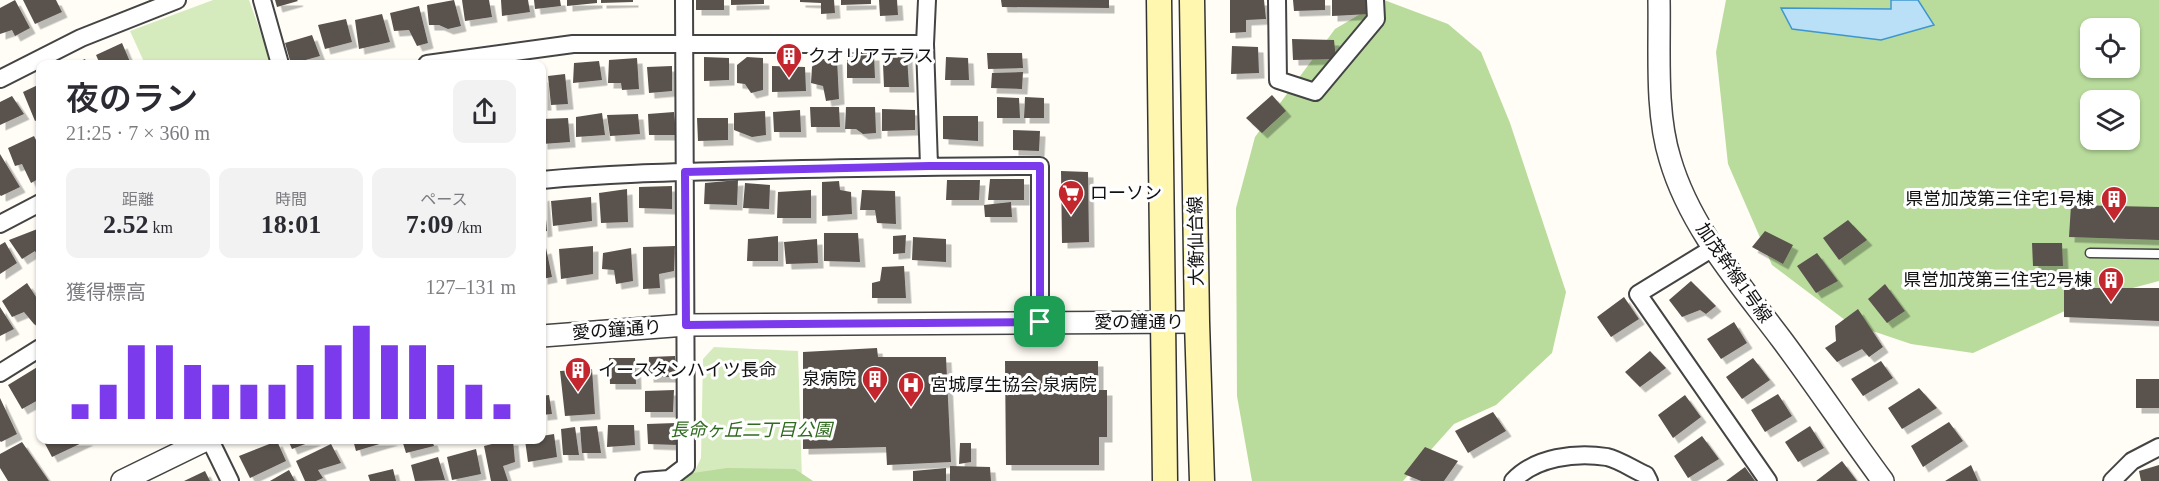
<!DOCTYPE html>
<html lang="ja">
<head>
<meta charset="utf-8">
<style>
	:root { --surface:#fff; --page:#f2f2f3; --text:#2b2b33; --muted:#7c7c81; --accent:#7c3aed }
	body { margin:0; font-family:"Times New Roman","Noto Sans JP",serif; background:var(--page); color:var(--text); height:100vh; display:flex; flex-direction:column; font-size:22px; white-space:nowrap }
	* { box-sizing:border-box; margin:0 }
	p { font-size:20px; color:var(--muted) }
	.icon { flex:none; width:33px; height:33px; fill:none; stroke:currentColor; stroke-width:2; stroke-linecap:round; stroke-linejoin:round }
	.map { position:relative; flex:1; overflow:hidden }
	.details { position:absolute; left:36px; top:60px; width:510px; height:384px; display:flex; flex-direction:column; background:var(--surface); border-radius:12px; box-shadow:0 2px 4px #0004 }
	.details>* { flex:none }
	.tools { position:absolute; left:2080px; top:18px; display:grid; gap:12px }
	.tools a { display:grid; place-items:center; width:60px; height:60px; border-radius:12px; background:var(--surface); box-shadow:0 2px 4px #0004; font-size:30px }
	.pin { position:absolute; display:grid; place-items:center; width:51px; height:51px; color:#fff; margin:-26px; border-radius:12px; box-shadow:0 3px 9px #0006 }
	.round { display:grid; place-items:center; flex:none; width:63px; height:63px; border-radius:12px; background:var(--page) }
	.head { display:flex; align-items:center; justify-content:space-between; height:102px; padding:0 30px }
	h1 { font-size:33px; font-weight:600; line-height:45px }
	.stats { display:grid; grid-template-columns:repeat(3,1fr); gap:9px; height:102px; padding:6px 30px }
	.stats div { display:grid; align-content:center; border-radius:12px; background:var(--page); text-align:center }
	.stats b { font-size:26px; font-weight:600 }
	.stats small { font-size:16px; font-weight:400 }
	.stats p { font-size:16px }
	.chart { height:168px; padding:12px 30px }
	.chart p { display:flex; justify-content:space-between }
	.chart svg { width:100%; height:108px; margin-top:6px; stroke:var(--accent); stroke-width:6 }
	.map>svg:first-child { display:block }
	.green { fill:#d5ebbd }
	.forest { fill:#b9dc9c; fill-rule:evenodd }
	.water { fill:#b9e0f7; stroke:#3f96cf; stroke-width:1.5 }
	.building { fill:#5a524d; filter:url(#shadow) }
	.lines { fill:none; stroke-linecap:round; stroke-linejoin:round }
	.service-casing { stroke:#444; stroke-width:11 }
	.minor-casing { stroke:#444; stroke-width:20 }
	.tertiary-casing { stroke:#444; stroke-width:24 }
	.secondary-casing { stroke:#333; stroke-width:27 }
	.service { stroke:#fff; stroke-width:8 }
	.minor { stroke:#fff; stroke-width:16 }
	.tertiary { stroke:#fff; stroke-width:21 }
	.secondary { stroke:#fff6b0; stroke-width:24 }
	.route-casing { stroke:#fff; stroke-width:12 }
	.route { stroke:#7c3aed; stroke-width:8 }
	.labels { text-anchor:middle; stroke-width:6; stroke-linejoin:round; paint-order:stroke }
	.poi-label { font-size:18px; fill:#111; stroke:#fff; text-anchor:start }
	.street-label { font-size:18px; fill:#111; stroke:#fff }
	.park-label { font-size:18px; font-style:italic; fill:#2f6b1f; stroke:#fff }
</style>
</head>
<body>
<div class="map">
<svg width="2159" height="481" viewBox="0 0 2159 481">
	<defs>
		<filter id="shadow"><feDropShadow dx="5.5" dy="5.5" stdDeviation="0" flood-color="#0004"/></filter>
	</defs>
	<rect width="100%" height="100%" fill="#fffdf5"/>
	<!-- green -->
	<path class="green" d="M213,0h36l23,64h-127l-15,-33z
		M714,347l84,4 4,130h-112l11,-23 2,-99z"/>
	<!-- forest -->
	<path class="forest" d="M1384,0l64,24 33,28 29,71 56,169 -14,61 -56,52 -42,19 -51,57h-151l-15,-85 -1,-188 19,-71 80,-108z
		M1726,0h433v281l-68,18 -118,54 -62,-9 -62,-21 -77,-58 -44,-101 -12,-112zM2091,28h39v40h-39zM2091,100h39v40h-39z
		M727,468l68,1 18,12h-175z"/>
	<!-- water -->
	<path class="water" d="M1891,0h27l16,25 -53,15 -89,-11 -11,-21 110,1z"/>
	<!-- building -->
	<path class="building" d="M15,0l15,28 -15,8 -3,-6 -12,4v-26z
		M23,0h33l6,12 -27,12z
		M275,0h22l1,1 -21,6z
		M454,0l7,26 -13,3 -9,-4h-10l-2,-20z
		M462,0h27l3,17 -27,4z
		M501,0h27l2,12 -28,4z
		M534,0h26l1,6 -26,3z
		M567,0h30v3l-30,3z
		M601,0h32v2l-32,1z
		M696,0h28v10h-28z
		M731,0h33v4l-33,1z
		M800,0h34l1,13 -14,1v-11l-21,-1z
		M841,0h30v4l-30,1z
		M879,0h18l1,15 -18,1z
		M1001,0h108v8l-107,-1z
		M1230,0h34l2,19 -20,1v12l-16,1z
		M1293,0h32v10l-31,1z
		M1332,0h37l1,14 -38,2z
		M419,6l9,37 -11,3 -8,-16 -15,1 -4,-18z
		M382,14l8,28 -31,7 -4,-29z
		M346,19l6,23 -27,7 -7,-24z
		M312,35l8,21 -29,8 -6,-21z
		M1292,39l42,1 2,19 -43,1z
		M122,43l9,21h-31l-4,-9z
		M1232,46l26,1 1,26 -28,1z
		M987,53h35l1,15 -35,1z
		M874,55l1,23h-28v-22z
		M891,55l16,1 2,31h-25l-1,-23z
		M704,57l25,1v22l-25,1z
		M747,57l16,1v32l-12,3 -6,-9 -8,-1v-18z
		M946,57l22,1 1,22h-24z
		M637,58l2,31 -17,1 -1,-7h-13l1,-23z
		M85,59l3,5h-15z
		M817,59h20l2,40 -13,2 -3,-15 -12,-3 1,-16z
		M599,61l3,19 -29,3 1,-20z
		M672,66v25l-23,2 -2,-26z
		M772,66l33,1 1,24 -34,1z
		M1023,72l-1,17 -31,-1 1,-15z
		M565,74l3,30 -17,1 -3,-29z
		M542,77h1l3,28h-4z
		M40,84v35l-5,2 -12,-29z
		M1272,95l14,16 -24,22 -16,-15z
		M12,96l12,18 -24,11v-23z
		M997,97l22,1 1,20h-23z
		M1025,97l19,1v20h-20z
		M810,107h29l1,20h-29z
		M846,107h29l1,26 -13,1 -7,-5h-11z
		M882,109l33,1v20l-33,1z
		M800,110l1,22h-27l-1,-20z
		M765,111l1,24 -14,2 -18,-7v-17z
		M674,112l2,23h-27l-1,-21z
		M602,113l3,22 -29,2v-20z
		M638,114l2,20 -30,2 -3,-21z
		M943,116h35v25l-35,-2z
		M568,118l2,24 -28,2v-25z
		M697,118h31v22l-30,1z
		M1013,130l27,1 -1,20 -26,-1z
		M34,136l6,12v30l-9,5 -9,-19 -7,2 -7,-18z
		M0,154l20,33 -19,9 -1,-1z
		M1061,171l27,1 1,70 -27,1z
		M990,179h34v21h-36z
		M738,180l-1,25 -33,-1 1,-21z
		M947,180h33l-1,20h-33z
		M839,181l1,9 11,2 1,22 -30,2v-34z
		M745,183l25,2 -1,24 -26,-1z
		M672,186v23l-33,-1v-21z
		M627,189l1,33 -27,1 -2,-30z
		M811,190v28h-34l1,-26z
		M862,190l33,1 1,33 -19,-1 -2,-13h-15z
		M544,195l3,36 -5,1v-36z
		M591,197l1,24 -39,5 -2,-25z
		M1011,202l1,15h-27l-1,-12z
		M2071,205l88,2v33l-90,-3z
		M1848,220l19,20 -28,20 -16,-22z
		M40,228v33l-5,-10 -13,8 -13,-19z
		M1765,231l28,14 -10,19 -31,-17z
		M824,233h34l2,29 -36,-1z
		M906,235l-1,18 -12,1v-18z
		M778,236v25h-31l1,-22z
		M913,237l33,2v23l-34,-2z
		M817,239l1,24 -32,1 -2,-22z
		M5,242l12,21 -17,11v-29z
		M2032,243h30l1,23h-30z
		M593,246v28l-32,5 -2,-30z
		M675,246l-1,25 -15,3 1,14 -17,1v-42z
		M546,248l6,29 -10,2v-30z
		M631,248l2,33 -17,3 -2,-14 -12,-1 1,-16z
		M1817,253l21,28 -22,12 -19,-27z
		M904,266l2,32h-34v-15l8,-2 2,-14z
		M1691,281l25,25 -10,8 -6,-4 -18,7 -13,-17z
		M27,283l13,20v25l-6,-4 -10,-12 -12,5 -10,-16z
		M1885,284l20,27 -18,12 -19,-24z
		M2064,288h95v33l-95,-4z
		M1624,297l15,22 -28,18 -14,-20z
		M0,307l14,22 -14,7z
		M1858,309l25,38 -14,10 -7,-8 -25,13 -12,-14 11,-7 -1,-15z
		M1734,322l13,21 -26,16 -14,-20z
		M877,348l1,9h68l5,105 -64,3 -1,-18 -83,2v-97z
		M1650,351l16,17 -26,19 -15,-15z
		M675,356l2,21h-29l1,-20z
		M609,358h26l1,26h-26z
		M1753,358l17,22 -28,19 -16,-22z
		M1005,361h93v29h9v47h-8v28h-93z
		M1881,361l12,17 -30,18 -12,-17z
		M39,366l1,33 -18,10 -14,-24z
		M592,369l3,45 -30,2 -5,-45z
		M2136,379h23v29h-23z
		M1919,388l18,20 -35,21 -14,-21z
		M674,390l-1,22h-28v-21z
		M1778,394l14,22 -27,16 -14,-22z
		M549,395l3,19 -10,1v-19z
		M1685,395l16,22 -28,21 -15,-23z
		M0,398l17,36 -16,8 -1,-1z
		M1493,412l13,19 -38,22 -13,-22z
		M1949,422l14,19 -40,26 -12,-21z
		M676,423l2,22 -30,-1 -1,-20z
		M608,425h26l1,20 -28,2z
		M597,426l4,27h-19l-2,-26z
		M1810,426l14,22 -26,14 -13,-20z
		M575,427l4,28h-16l-2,-26z
		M554,434l3,23 -29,5 -3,-22h17v-4z
		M1702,436l17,23 -31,19 -14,-22z
		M43,440h45l-36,17z
		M288,440h28l-24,9z
		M353,440h40l-37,11z
		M402,440h30l2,6 -28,7z
		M508,440h5l2,22 -12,4 5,15h-17l-7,-35z
		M277,441l9,20 -36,17 -11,-22z
		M22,442l27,39h-41l-8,-13v-14z
		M960,443h11v19l-12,2z
		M331,444l10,19 -23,7 5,8 -7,3h-11l-9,-20z
		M1425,447l33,14 -14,20h-23l-17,-7z
		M476,449l5,25 -29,6 -5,-23z
		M438,457l7,23 -30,1 -4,-16z
		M1842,461l15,20h-41z
		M1971,465l7,16h-33z
		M2159,465v16h-18l-2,-10z
		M950,466l40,1 1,14h-41z
		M1745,467l10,14h-29z
		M946,468v13h-33v-10z
		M393,469l3,12h-26l-2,-6z
		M289,470l6,11h-25z
		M205,471l5,10h-26z"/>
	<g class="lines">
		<!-- service casing -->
		<g class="service-casing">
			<path id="service" d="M2090,253l69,1"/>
		</g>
		<!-- minor casing -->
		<g class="minor-casing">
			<path id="minor" d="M262,0l18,64
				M927,0l-2,44 4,122
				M1277,0l1,80 37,12 61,-73 -1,-19
				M427,64l146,-20h352
				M0,79l81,-41 96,-38
				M542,180c72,-7 146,-8 219,-10 93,-2 186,-4 279,-4v156
				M0,224l40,-21
				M1713,248l-75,46 130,187
				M0,373l40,-25
				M210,440l20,41
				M644,481l25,-2 17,-13 -2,-466
				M1513,481c22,-24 63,-29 94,-24 13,3 27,13 39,18l3,6
				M2112,481l20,-20 27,-14"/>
		</g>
		<!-- tertiary casing -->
		<g class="tertiary-casing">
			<path id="tertiary" d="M1659,0c1,50 -4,111 11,159 20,69 70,125 112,181 35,47 67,95 101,141
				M542,336l144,-11 511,-3
				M122,481l84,-41"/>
		</g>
		<!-- secondary casing -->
		<g class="secondary-casing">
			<path id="secondary" d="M1159,0l6,481
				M1192,0l5,322 5,159"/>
		</g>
		<!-- service -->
		<use href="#service" class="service"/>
		<!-- minor -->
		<use href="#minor" class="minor"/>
		<!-- tertiary -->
		<use href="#tertiary" class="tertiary"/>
		<!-- secondary -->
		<use href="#secondary" class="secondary"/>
	</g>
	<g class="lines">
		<!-- route casing -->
		<g class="route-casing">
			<path id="route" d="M929,166h111v156l-354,3 -1,-153z"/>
		</g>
		<!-- route -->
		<use href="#route" class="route"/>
	</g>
	<!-- icons -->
	<defs>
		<g id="building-pin" transform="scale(1.35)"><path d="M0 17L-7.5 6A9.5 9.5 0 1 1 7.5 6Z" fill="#c4262e" stroke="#fff"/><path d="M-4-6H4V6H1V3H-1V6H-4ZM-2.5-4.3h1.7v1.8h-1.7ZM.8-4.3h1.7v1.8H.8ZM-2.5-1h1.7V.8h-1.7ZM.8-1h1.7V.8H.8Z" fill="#fff"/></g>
		<g id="supermarket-pin" transform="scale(1.35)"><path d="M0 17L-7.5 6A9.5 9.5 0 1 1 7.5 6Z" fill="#c4262e" stroke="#fff"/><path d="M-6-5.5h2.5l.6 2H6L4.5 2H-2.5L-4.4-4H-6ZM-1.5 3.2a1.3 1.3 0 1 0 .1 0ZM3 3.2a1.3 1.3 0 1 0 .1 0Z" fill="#fff"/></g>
		<g id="hospital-pin" transform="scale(1.35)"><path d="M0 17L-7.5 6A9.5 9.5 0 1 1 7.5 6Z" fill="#c4262e" stroke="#fff"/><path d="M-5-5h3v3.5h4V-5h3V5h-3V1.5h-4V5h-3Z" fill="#fff"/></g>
	</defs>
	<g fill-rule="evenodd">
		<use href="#building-pin" x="789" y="56"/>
		<use href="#supermarket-pin" x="1071" y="193"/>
		<use href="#building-pin" x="2114" y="199"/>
		<use href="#building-pin" x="2111" y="280"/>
		<use href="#building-pin" x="578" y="370"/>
		<use href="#building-pin" x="875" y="379"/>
		<use href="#hospital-pin" x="911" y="385"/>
	</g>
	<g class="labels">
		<!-- poi labels -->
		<g class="poi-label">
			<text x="808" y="62">クオリアテラス</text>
			<text x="1090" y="199">ローソン</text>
			<text x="2094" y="205" text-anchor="end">県営加茂第三住宅1号棟</text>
			<text x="2092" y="286" text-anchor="end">県営加茂第三住宅2号棟</text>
			<text x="598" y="376">イースタンハイツ長命</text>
			<text x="856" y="385" text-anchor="end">泉病院</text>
			<text x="930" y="391">宮城厚生協会 泉病院</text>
		</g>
		<!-- street labels -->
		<g class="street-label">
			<text transform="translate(1196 241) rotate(-91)" y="6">大衡仙台線</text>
			<text transform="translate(1734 273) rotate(55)" y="6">加茂幹線1号線</text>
			<text x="1139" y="328">愛の鐘通り</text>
			<text transform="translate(617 330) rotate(-4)" y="6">愛の鐘通り</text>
		</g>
		<!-- park labels -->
		<g class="park-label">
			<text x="751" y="436">長命ヶ丘二丁目公園</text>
		</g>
	</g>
</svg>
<div class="tools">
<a><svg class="icon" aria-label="locate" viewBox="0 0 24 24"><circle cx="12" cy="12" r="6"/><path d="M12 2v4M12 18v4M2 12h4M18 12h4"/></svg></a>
<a><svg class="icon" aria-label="layers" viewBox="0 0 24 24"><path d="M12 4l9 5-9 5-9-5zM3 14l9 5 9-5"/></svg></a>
</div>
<div class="pin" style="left:1040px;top:322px;background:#1e9e55"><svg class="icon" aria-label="arrive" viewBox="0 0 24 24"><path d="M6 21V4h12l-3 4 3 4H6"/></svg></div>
<section class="details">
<div class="head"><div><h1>夜のラン</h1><p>21:25 · 7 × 360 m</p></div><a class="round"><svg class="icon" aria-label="share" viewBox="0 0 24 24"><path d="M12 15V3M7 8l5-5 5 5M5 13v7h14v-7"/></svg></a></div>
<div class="stats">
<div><p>距離</p><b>2.52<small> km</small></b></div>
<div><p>時間</p><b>18:01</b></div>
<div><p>ペース</p><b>7:09<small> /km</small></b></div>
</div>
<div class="chart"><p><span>獲得標高</span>127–131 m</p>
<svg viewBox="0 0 160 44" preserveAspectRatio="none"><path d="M5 44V38M15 44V30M25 44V14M35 44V14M45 44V22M55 44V30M65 44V30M75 44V30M85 44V22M95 44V14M105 44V6M115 44V14M125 44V14M135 44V22M145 44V30M155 44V38"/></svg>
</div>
</section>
</div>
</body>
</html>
